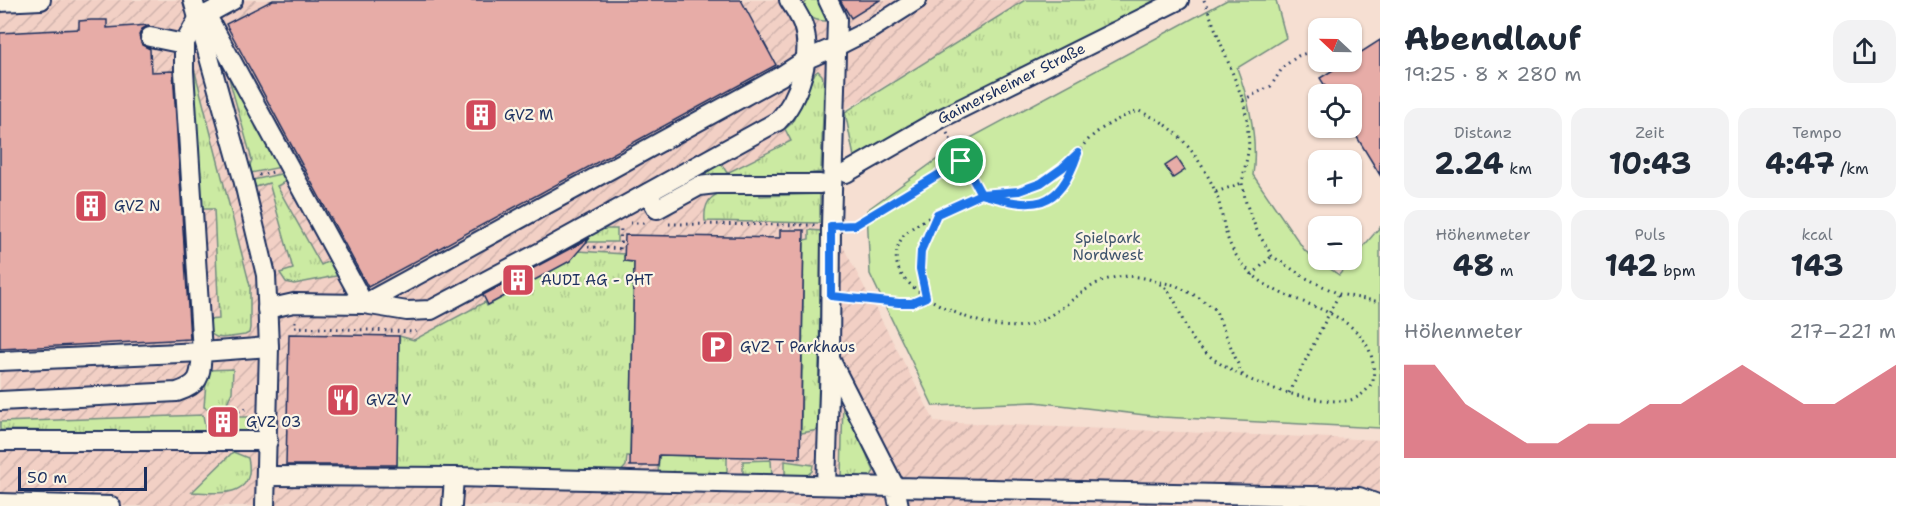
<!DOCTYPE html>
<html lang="de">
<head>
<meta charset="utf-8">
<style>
	:root { --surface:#fff; --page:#f2f2f3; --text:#1f2937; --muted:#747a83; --accent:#d1495b }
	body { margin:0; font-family:"Shantell Sans",sans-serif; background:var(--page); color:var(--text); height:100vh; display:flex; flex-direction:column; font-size:22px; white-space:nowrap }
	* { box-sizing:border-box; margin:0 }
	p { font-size:20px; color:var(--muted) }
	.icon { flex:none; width:33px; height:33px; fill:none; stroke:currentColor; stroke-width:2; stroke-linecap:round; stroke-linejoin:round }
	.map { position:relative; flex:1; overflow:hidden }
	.side { display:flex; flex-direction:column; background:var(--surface); width:540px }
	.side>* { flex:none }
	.needle { width:39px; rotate:292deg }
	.tools { position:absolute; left:1308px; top:18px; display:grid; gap:12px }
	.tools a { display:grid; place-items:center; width:54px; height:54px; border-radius:12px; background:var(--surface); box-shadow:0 2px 4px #0004; font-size:30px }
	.scale { position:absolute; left:18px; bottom:15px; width:129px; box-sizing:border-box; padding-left:6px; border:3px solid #1b2f5e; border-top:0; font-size:16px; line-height:21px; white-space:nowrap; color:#1b2f5e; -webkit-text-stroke:4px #fcf5e5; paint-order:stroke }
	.pin { position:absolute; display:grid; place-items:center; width:51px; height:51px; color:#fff; margin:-26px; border:3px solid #fff; border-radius:50%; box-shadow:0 2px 6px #0007 }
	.round { display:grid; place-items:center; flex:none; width:63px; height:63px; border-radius:18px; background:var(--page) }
	.overview { display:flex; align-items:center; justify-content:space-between; height:102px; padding:0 24px }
	h1 { font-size:33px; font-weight:700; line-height:45px }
	.stats { display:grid; grid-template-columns:repeat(3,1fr); gap:9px; height:102px; padding:6px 24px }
	.stats div { display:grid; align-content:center; border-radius:15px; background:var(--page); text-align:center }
	.stats b { font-size:30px; font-weight:700 }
	.stats small { font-size:16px; font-weight:400 }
	.stats p { font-size:16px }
	.chart { height:168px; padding:12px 24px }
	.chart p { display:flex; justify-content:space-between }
	.chart svg { width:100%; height:108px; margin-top:6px; fill:var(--accent); opacity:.7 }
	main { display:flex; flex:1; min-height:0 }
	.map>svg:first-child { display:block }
	.industrial { fill:url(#industrial-furrows) }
	.grass { fill:url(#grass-tufts); stroke:#738c80; stroke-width:1.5 }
	.green { fill:#cbeaa2; stroke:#738c80; stroke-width:1.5 }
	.building { fill:#e7aca7; stroke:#1b2f5e; stroke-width:1.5 }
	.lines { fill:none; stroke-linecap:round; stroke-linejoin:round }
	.minor-casing { stroke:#1b2f5e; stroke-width:22 }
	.path { stroke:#1b2f5e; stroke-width:3; stroke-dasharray:1.5 4.5; stroke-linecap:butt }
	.minor { stroke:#fcf5e5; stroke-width:18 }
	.route-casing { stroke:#fff; stroke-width:12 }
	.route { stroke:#1a73e8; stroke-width:8 }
	.labels { text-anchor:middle; stroke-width:4.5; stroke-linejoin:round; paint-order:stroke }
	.street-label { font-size:15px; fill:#1b2f5e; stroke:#fcf5e5 }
	.poi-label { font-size:15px; fill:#1b2f5e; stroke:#fcf5e5; text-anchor:start }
	.park-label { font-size:15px; fill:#3e546c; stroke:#fcf5e5 }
</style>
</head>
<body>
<main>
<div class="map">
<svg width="1380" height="506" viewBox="0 0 1380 506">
	<defs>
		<pattern id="industrial-furrows" width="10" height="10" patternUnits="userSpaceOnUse" patternTransform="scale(1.5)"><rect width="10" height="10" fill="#f2d0c5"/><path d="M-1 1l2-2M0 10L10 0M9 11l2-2" fill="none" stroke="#cfb3ac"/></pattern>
		<pattern id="grass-tufts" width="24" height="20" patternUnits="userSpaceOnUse" patternTransform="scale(1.5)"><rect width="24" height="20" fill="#cbeaa2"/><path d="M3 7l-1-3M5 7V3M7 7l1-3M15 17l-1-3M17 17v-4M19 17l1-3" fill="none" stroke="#aec98e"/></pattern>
	</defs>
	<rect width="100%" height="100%" fill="#f6dfd2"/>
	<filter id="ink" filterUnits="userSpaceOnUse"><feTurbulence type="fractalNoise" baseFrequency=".0167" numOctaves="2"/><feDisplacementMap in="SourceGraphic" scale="12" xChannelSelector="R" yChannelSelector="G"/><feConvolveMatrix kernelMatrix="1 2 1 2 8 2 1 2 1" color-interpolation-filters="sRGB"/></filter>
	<g filter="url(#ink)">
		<!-- industrial -->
		<path class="industrial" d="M0,0h1031l-186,109 -7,128 97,185 445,18v66h-1380z"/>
		<!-- grass -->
		<path class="grass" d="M807,0h12l11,17 -4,4c-15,0 -15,-4 -22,-16z
			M1025,0h130l-300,162 -10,-50z
			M194,68l56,218v42l-1,5 -4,2c-18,2 -37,10 -39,-15l13,-1 -5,-110h-14z
			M818,71l4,4 2,10 -3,87 -13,2 -102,1 1,-6 14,-6 6,10 64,-32 -6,-12 7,-6 23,-50z
			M232,73l54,93 -35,7 -2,-6 3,-7 -24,-85z
			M289,172l1,7 -13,7 44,79 12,-6 6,12 -3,5 -42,8 -8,-2 -6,-9 13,-4 -24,-86 -13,4 -3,-7z
			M759,192l1,4 60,-2v29l-115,-2c-3,-36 29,-29 54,-29z
			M601,229h16v13h-32l-4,-7z
			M809,230l12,1 -3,199 -17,3 3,-193 5,-1z
			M578,251l46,3 1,7 9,1 -4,194h-3l-1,10 -9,10 -213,-4 -7,-6 2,-130 15,4 71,-38 2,4 83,-45z
			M233,369l-1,23 -9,19 -10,1 -9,-5 3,-37z
			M843,401l31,70 -5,8 -28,-2z
			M203,415l3,18 -206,-3v-8z
			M235,417h16l-4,14 -4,2h-27v-9h19z
			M233,452l15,6c9,41 -30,35 -56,34z
			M659,455l68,2v20l-69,-2z
			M771,460l1,16 -29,1v-16z
			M785,461l28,4 -1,6 -9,8 -18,-2z"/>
		<!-- green -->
		<path class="green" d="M1227,0h49l10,38 -49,30c13,35 21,70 16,107l52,76 34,24 41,-48v201l-218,-11 -127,-15 -102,4 -63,-132 -3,-64 87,-63z"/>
		<!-- building -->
		<path class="building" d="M273,0h468l35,65 -408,222 -142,-263z
			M840,0h40l-29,18z
			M91,20h16v8l42,-3 -7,4 -3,6 3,10 8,4 1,23 22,-1 17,268 -190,10v-316l79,-4v-8z
			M1380,40v135l-28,-46v-35h-22l-10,-16 26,-16h6v-4z
			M1177,158l8,12 -12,8 -8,-12z
			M780,230h24l-4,228 -141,-3 -1,11h-28l4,-204 -10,-1 1,-26 155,3z
			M590,238l-20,23 -82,44 -5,-10z
			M289,334l110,2 -2,129h-111z"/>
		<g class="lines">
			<!-- minor casing -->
			<g class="minor-casing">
				<g id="minor">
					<path d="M193,0l50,179 23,96 3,72 -4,159"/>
					<path d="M828,0l9,19 -6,207 -1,133 65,128 464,10 21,8"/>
					<path d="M0,2l41,-2"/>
					<path d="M206,14l158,290"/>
					<path d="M150,37l34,7"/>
					<path id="s1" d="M846,173l94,-54 239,-119"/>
					<path d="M648,193l9,16 42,-23 17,-2h104"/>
					<path d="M364,304l417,-228 26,-17 28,-12 36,-18 46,-29"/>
					<path d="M267,309l27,-6 70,1 43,7 24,-1 117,-62 230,-127c21,-22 35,-66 25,-96 -3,-9 -9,-17 -14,-25"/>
					<path d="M0,361l202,-9 -18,-281v-27l14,-25 35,-19"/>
					<path d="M0,401l177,-9c25,-8 23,-17 25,-40l67,-5"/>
					<path d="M0,441h268"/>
					<path d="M266,476l188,1 441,10 4,19"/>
					<path d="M826,485l4,-124"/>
					<path d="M0,503l111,3"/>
					<path d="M452,506l2,-29"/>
				</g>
			</g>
			<!-- path -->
			<path class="path" d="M1204,0l39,100 4,19 2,28 -7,36 4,20 11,28 15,25 32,21 35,17 41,8
				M1243,100l28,-14 12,-19 15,-11 20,-7
				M947,133c11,21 23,41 33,61 -19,9 -63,26 -76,41 -10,13 -11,31 1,44 25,28 96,60 133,43 38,-17 52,-51 101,-45 43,6 35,39 56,65 29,35 104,60 148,59 13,0 24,-9 30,-20 7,-55 -50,-71 -85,-85 -28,-11 -53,-32 -62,-63 -4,-13 -5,-28 -11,-42 -9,-22 -31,-55 -52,-68 -7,-5 -16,-8 -24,-12 -22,7 -49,21 -61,42 -4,6 -4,15 -7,22 -21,39 -56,29 -91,19
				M259,175l14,-3
				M1216,192l26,-9
				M985,194c10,-1 22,-1 33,-3 23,-4 42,-21 59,-37
				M630,223h17
				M669,224l146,1
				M848,225h7l106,-64
				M588,247l37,2
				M620,249l1,-22
				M1252,275l20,-19
				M1160,282l15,3 23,12 17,12 28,67
				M848,298l51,5h12l15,-6 -6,-28 1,-18 15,-35
				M295,321v6l119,5 6,-3
				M1289,393l50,-99
				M211,424l-1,-6 17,-2 23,-9"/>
			<!-- minor -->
			<use href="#minor" class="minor"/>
		</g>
	</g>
	<g class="lines" filter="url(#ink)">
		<!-- route casing -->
		<g class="route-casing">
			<path id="route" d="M961,161l-106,64 -24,1v70l68,7h13l14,-6 -6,-28 1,-18 16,-37 44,-20 38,-3 22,-8 21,-15 16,-15c-20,59 -44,56 -97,41l-13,-24 -7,-9"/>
		</g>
		<!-- route -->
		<use href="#route" class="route"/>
	</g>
	<!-- icons -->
	<defs>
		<g id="building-square" transform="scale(1.725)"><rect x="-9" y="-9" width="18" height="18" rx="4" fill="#d1495b" stroke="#fcf5e5"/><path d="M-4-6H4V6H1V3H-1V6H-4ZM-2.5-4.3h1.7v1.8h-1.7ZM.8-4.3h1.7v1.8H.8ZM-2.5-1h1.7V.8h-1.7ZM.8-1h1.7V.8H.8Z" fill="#fff"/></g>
		<g id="parking-square" transform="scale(1.725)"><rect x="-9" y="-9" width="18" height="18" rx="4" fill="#d1495b" stroke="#fcf5e5"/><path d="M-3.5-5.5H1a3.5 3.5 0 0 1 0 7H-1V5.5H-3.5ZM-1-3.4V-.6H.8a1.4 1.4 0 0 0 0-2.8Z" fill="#fff"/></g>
		<g id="restaurant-square" transform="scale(1.725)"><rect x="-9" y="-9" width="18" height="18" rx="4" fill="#d1495b" stroke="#fcf5e5"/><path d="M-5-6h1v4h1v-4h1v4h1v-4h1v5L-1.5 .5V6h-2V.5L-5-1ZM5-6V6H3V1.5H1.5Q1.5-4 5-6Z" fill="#fff"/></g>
	</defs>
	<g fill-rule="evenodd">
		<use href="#building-square" x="481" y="115"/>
		<use href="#building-square" x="91" y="206"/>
		<use href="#building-square" x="518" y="280"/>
		<use href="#parking-square" x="717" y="347"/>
		<use href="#restaurant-square" x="343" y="400"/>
		<use href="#building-square" x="223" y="422"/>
	</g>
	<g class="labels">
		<!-- street labels -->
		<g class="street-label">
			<text dy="5" stroke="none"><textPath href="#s1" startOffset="188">Gaimersheimer Straße</textPath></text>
		</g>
		<!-- poi labels -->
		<g class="poi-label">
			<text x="504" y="120">GVZ M</text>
			<text x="114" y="211">GVZ N</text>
			<text x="541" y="285">AUDI AG - PHT</text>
			<text x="740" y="352">GVZ T Parkhaus</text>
			<text x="366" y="405">GVZ V</text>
			<text x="246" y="427">GVZ 03</text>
		</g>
		<!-- park labels -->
		<g class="park-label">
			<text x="1108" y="243">Spielpark<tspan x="1108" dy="17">Nordwest</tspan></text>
		</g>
	</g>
</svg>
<div class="tools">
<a><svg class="needle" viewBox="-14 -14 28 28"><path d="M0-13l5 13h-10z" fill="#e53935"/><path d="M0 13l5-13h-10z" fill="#747a83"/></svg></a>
<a><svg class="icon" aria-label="locate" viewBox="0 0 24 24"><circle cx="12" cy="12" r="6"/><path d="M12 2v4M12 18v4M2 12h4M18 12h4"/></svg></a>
<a>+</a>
<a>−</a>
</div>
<div class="scale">50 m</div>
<div class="pin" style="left:961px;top:161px;background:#1e9e55"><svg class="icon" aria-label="arrive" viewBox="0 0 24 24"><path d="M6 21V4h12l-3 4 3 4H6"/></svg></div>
</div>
<section class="side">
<div class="overview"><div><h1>Abendlauf</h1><p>19:25 · 8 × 280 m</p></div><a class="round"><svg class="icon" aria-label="share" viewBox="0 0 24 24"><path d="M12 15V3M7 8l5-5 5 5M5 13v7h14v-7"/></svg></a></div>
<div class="stats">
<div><p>Distanz</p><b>2.24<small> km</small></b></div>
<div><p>Zeit</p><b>10:43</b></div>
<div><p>Tempo</p><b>4:47<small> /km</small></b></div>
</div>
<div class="stats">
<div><p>Höhenmeter</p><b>48<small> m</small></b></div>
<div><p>Puls</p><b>142<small> bpm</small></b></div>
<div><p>kcal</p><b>143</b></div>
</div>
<div class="chart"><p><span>Höhenmeter</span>217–221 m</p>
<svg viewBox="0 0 160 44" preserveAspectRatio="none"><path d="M0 44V6L10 6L20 22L30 30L40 38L50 38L60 30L70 30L80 22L90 22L100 14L110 6L120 14L130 22L140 22L150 14L160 6V44z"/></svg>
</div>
</section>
</main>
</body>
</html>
